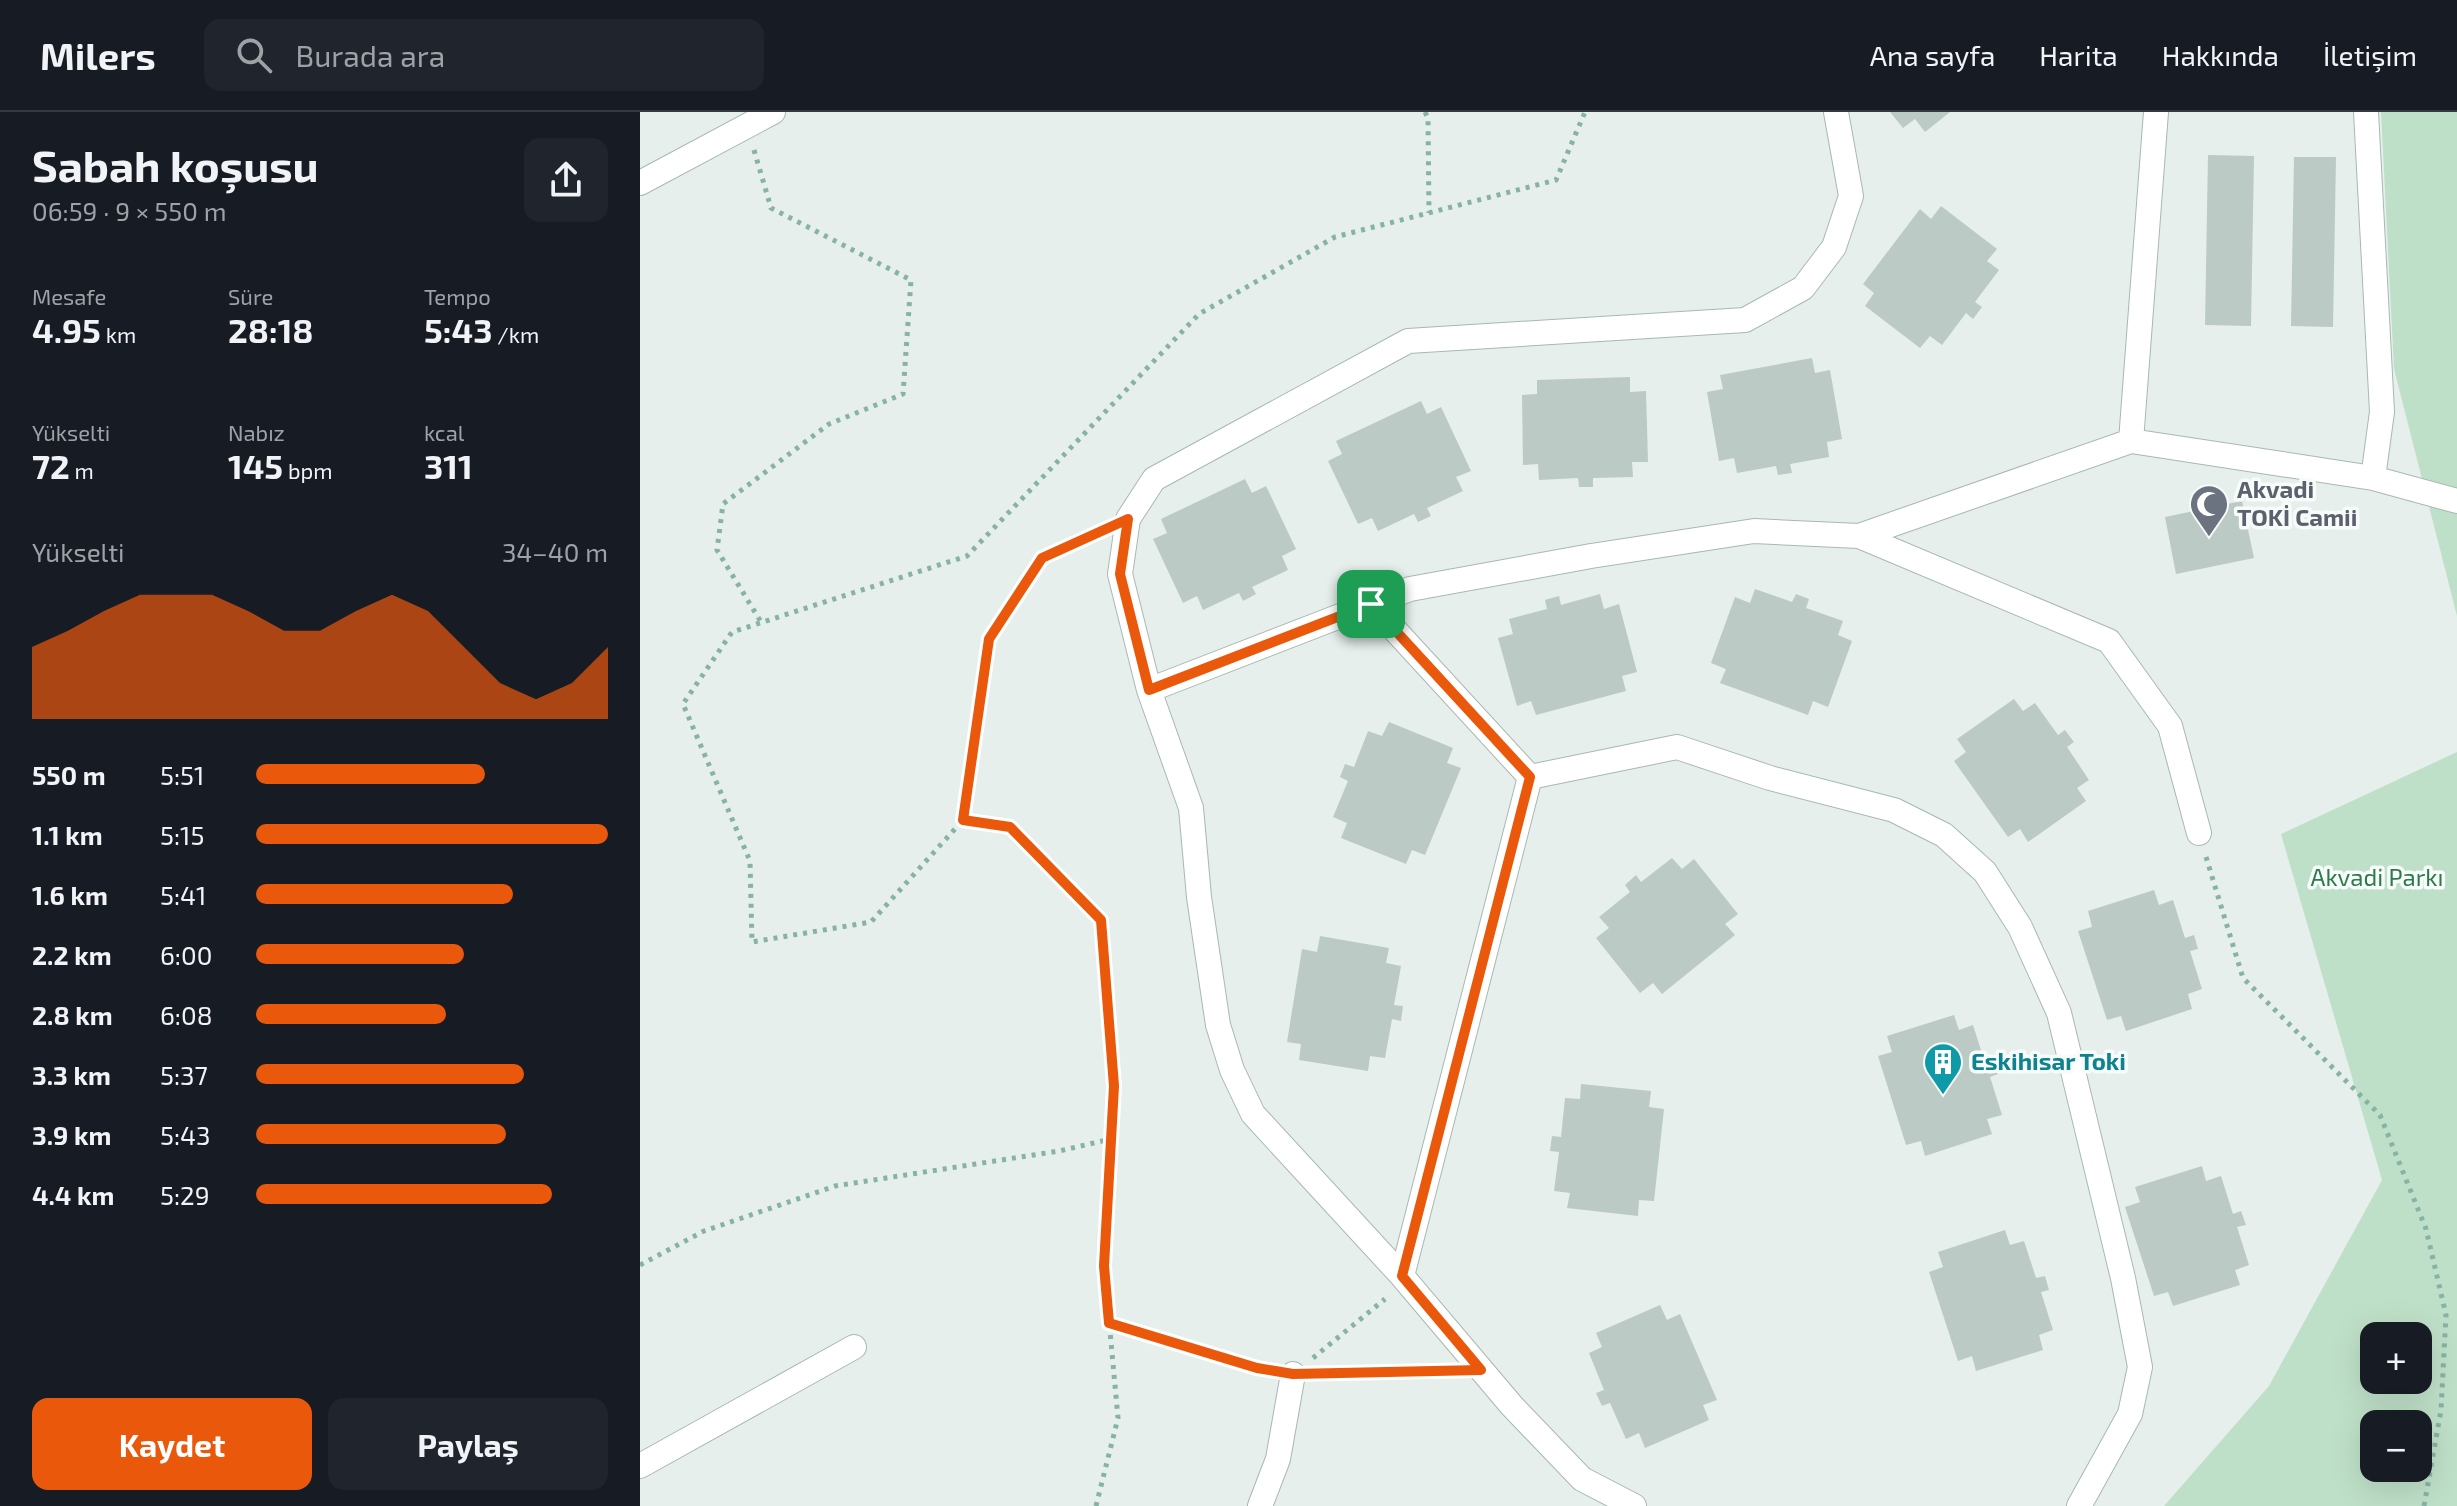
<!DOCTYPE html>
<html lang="tr">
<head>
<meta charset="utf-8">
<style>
	:root { --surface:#171b24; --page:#20242c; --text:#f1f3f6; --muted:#9ea1a6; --line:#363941; --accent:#ea580c }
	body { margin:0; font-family:"Exo 2",sans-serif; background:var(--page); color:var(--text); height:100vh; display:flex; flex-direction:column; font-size:30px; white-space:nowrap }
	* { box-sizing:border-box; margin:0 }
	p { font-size:26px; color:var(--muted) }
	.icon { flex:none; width:44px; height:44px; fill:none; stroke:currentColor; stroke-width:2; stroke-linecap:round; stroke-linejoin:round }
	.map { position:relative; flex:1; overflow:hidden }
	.side { display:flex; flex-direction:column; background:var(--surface); width:640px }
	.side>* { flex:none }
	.fabs { position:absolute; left:1720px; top:1210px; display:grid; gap:16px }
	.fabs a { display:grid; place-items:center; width:72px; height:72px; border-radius:16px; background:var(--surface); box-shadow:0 8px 32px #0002; font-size:40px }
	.pin { position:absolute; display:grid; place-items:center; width:68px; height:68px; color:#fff; margin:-34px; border-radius:16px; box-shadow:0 4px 12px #0006 }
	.round { display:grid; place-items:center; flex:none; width:84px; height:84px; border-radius:16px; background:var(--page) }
	.summary { display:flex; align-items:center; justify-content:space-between; height:136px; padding:0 32px }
	h1 { font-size:44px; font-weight:700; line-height:60px }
	.metrics { display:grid; grid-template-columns:repeat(3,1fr); gap:12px; height:136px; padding:8px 32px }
	.metrics div { display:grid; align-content:center }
	.metrics b { font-size:34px; font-weight:700 }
	.metrics small { font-size:22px; font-weight:400 }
	.metrics p { font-size:22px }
	.chart { height:224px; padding:16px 32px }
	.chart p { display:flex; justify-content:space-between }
	.chart svg { width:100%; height:144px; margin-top:8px; fill:var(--accent); opacity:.7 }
	.action { display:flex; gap:16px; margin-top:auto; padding:16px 32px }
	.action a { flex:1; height:92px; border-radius:16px; background:var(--accent); color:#fff; font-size:32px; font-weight:700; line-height:92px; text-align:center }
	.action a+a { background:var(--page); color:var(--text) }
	ul { padding:0 32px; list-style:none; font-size:26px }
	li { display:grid; grid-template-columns:128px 96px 1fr; align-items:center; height:60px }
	li i { height:20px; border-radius:10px; background:var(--accent) }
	header { display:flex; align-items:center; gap:48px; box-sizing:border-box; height:112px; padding:0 40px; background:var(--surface); border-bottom:2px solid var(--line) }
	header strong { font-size:38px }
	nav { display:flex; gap:44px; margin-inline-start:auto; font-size:28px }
	.search { width:560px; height:72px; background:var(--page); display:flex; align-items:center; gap:20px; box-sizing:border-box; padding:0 28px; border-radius:16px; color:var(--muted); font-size:30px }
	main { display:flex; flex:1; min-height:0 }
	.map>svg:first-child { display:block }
	.green { fill:#bfe0c8; fill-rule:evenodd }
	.building { fill:#bbcac4 }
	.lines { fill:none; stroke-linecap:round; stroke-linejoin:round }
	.minor-casing { stroke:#a8b8b2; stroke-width:26 }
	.path { stroke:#86b3a5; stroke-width:5; stroke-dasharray:4 6; stroke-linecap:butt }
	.minor { stroke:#fff; stroke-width:24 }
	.route-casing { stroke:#fff; stroke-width:16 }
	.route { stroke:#ea580c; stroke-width:10 }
	.labels { text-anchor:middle; stroke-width:7; stroke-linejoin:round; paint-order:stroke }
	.worship-label { font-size:24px; font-weight:bold; fill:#5b616d; stroke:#f7fbf9; text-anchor:start }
	.park-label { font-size:24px; fill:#2d7a4b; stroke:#f7fbf9 }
	.culture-label { font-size:24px; font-weight:bold; fill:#0d838f; stroke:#f7fbf9; text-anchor:start }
</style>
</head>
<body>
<header>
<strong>Milers</strong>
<div class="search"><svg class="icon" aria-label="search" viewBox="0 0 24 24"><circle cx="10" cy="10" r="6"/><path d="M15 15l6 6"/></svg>Burada ara</div>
<nav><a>Ana sayfa</a><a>Harita</a><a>Hakkında</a><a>İletişim</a></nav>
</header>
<main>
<section class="side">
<div class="summary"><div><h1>Sabah koşusu</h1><p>06:59 · 9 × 550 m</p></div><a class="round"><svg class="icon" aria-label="share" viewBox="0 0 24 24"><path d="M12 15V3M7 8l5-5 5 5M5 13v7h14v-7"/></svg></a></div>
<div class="metrics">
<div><p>Mesafe</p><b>4.95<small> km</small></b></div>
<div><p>Süre</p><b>28:18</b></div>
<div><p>Tempo</p><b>5:43<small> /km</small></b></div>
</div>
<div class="metrics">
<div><p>Yükselti</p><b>72<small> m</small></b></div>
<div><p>Nabız</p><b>145<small> bpm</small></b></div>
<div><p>kcal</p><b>311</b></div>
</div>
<div class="chart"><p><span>Yükselti</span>34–40 m</p>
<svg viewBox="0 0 160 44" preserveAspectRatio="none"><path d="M0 44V22L10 17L20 11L30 6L40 6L50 6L60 11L70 17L80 17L90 11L100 6L110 11L120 22L130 33L140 38L150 33L160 22V44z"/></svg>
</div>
<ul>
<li><b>550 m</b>5:51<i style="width:65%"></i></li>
<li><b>1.1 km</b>5:15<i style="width:100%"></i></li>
<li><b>1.6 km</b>5:41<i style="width:73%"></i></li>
<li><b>2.2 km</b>6:00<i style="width:59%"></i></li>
<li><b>2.8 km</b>6:08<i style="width:54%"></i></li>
<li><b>3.3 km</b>5:37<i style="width:76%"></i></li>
<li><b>3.9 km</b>5:43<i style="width:71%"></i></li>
<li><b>4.4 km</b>5:29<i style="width:84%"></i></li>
</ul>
<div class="action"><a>Kaydet</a><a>Paylaş</a></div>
</section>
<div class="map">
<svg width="1817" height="1394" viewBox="0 0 1817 1394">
	<rect width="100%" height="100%" fill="#e6efeb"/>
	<!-- green -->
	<path class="green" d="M1741,0h76v504l-63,-247z
		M1817,640v754h-293l105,-120 113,-206 -101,-346zM1778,1224v44h-44v-44zM1778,1312v44h-44v-44z"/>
	<!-- building -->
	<path class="building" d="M1250,0h60l-25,20 -10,-13 -12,9z
		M1568,43l46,1 -3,170 -46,-1z
		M1654,45h42l-3,170 -42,-1z
		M1301,94l56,43 -10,12 12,9 -24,32 7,5 -9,12 -7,-6 -24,32 -12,-9 -10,12 -55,-42 9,-13 -11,-9 57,-75 11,10z
		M1172,246l3,15 15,-3 12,69 -15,3 2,15 -39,7 2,9 -14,2 -2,-9 -39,7 -3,-15 -15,3 -12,-69 16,-3 -3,-14z
		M990,265v15l16,-1 2,71h-16l1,15 -40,1v9h-14l-1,-9 -39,2 -1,-16 -15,1 -1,-70 15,-1v-14z
		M781,289l6,13 14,-7 30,64 -15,6 7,14 -36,17 4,8 -13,6 -4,-8 -36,17 -6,-13 -14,6 -30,-63 14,-7 -6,-13z
		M605,367l7,14 14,-7 30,63 -14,7 6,14 -36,17 4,7 -13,7 -4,-8 -36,17 -6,-14 -14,7 -30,-64 14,-6 -6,-14z
		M1602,389l12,57 -78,16 -11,-57z
		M1115,477l37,13 4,-8 13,5 -3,9 37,13 -5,14 14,6 -24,66 -15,-6 -5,14 -88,-32 6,-14 -15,-6 24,-66 15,6z
		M960,482l4,15 15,-5 18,68 -15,4 4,15 -90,24 -5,-14 -14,5 -19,-68 15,-4 -4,-15 38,-10 -2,-9 14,-4 2,9z
		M1374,587l9,12 12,-8 23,32 7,-5 9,12 -7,5 22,33 -12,8 9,13 -58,41 -8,-13 -12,8 -54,-76 12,-9 -9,-13z
		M749,610l64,26 -6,15 14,5 -36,87 -13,-5 -6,14 -65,-26 6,-15 -14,-6 15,-36 -8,-4 5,-13 9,3 14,-36 14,5z
		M1032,746l10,11 12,-10 44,55 -13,10 10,11 -73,59 -9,-11 -13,10 -44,-55 13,-10 -10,-11 31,-25 -5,-7 11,-10 5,7z
		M1514,778l5,15 14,-5 12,38 9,-3 4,14 -8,2 12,38 -14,5 4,15 -66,22 -5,-15 -14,4 -29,-89 14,-4 -4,-16z
		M680,824l69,12 -3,15 15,3 -7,39 9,1 -2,15 -9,-2 -7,39 -15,-2 -2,15 -69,-11 2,-16 -14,-2 15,-93 15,3z
		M1314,903l5,15 14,-5 12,38 9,-3 4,14 -8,3 12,38 -15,4 5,15 -67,22 -4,-15 -15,4 -28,-89 14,-4 -5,-16z
		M941,972l70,7 -2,16 15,2 -10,92 -15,-1 -1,16 -71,-8 3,-15 -16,-2 5,-39 -9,-1 2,-15 9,1 4,-39 15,1z
		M1562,1054l4,15 15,-5 12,38 8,-3 5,14 -9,2 12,38 -14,5 5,15 -67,21 -5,-14 -14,4 -29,-89 15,-5 -5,-15z
		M1365,1118l5,15 14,-4 12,37 9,-2 4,14 -8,2 12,38 -14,5 4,15 -67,21 -4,-15 -14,5 -29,-89 14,-5 -5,-15z
		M1020,1193l7,15 13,-6 37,86 -14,5 6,15 -64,28 -6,-15 -13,6 -16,-36 -8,3 -6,-13 8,-3 -15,-37 13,-6 -6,-14z"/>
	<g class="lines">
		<!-- minor casing -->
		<g class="minor-casing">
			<path id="minor" d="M1726,0l16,300 -9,66
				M0,71l133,-71
				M1491,329l25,-329
				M1219,424l272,-95 242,37 84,23
				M731,492l159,173
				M509,578l261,-101 181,-33 163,-25 105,5 250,105 61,85 29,107
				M890,665l147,-30 93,31 124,32 50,25 41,37 35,55 39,86 64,265 17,89 -10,47 -51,92
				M762,1164l128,-499
				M0,1354l214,-119
				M620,1394l18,-47 15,-85
				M994,1394l-52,-27 -70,-73 -110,-130 -149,-162 -21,-44 -14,-45 -19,-128 -8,-89 -42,-118 -29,-116 8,-55 26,-40 254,-138 337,-21 58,-32 31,-41 17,-51 -15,-84"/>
		</g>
		<!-- path -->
		<path class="path" d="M785,0l3,6 1,95
			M114,38l17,58 140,72 -8,114 -74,30 -106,80 -6,46 44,72
			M323,708l26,-181 53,-81 58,-26
			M1566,745l37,121 137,137 46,114 20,86 -5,95 -17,96
			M0,1153l64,-34 131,-45 224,-35 52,-12
			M469,1211l157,46
			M673,1246l72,-59
			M679,1262l126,-3
			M456,1394l22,-88 -14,-152 10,-180 -13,-166 -91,-93 -47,-7 -92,102 -119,20 -2,-81 -67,-157 49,-72 235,-76 232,-242 136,-77 221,-57 29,-68"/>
		<!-- minor -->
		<use href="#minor" class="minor"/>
	</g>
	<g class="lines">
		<!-- route casing -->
		<g class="route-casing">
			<path id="route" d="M488,407l-8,55 29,116 222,-86 159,173 -128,499 79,94 -188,4 -36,-6 -148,-45 -5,-57 10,-180 -13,-166 -91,-93 -47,-7 26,-181 53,-81z"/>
		</g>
		<!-- route -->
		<use href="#route" class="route"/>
	</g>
	<!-- icons -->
	<defs>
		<g id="mosque-pin" transform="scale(2)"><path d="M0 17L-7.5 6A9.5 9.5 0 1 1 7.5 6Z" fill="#6b7280" stroke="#f7fbf9"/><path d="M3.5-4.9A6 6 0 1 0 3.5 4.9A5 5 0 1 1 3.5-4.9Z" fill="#fff"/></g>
		<g id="building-pin" transform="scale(2)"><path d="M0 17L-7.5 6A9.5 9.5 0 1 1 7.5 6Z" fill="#0f9aa8" stroke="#f7fbf9"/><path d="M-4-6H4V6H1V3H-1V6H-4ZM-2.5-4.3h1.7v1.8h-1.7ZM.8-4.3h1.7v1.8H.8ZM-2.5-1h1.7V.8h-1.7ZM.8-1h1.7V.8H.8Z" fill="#fff"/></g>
	</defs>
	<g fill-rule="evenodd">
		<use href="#mosque-pin" x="1569" y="392"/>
		<use href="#building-pin" x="1303" y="950"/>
	</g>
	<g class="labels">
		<!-- worship labels -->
		<g class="worship-label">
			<text x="1597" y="386">Akvadi<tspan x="1597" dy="28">TOKİ Camii</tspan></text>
		</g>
		<!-- park labels -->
		<g class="park-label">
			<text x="1737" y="774">Akvadi Parkı</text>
		</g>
		<!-- culture labels -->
		<g class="culture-label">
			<text x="1331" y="958">Eskihisar Toki</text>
		</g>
	</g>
</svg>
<div class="fabs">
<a>+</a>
<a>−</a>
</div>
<div class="pin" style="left:731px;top:492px;background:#1e9e55"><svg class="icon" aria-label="arrive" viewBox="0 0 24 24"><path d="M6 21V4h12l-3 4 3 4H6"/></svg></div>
</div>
</main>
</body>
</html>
